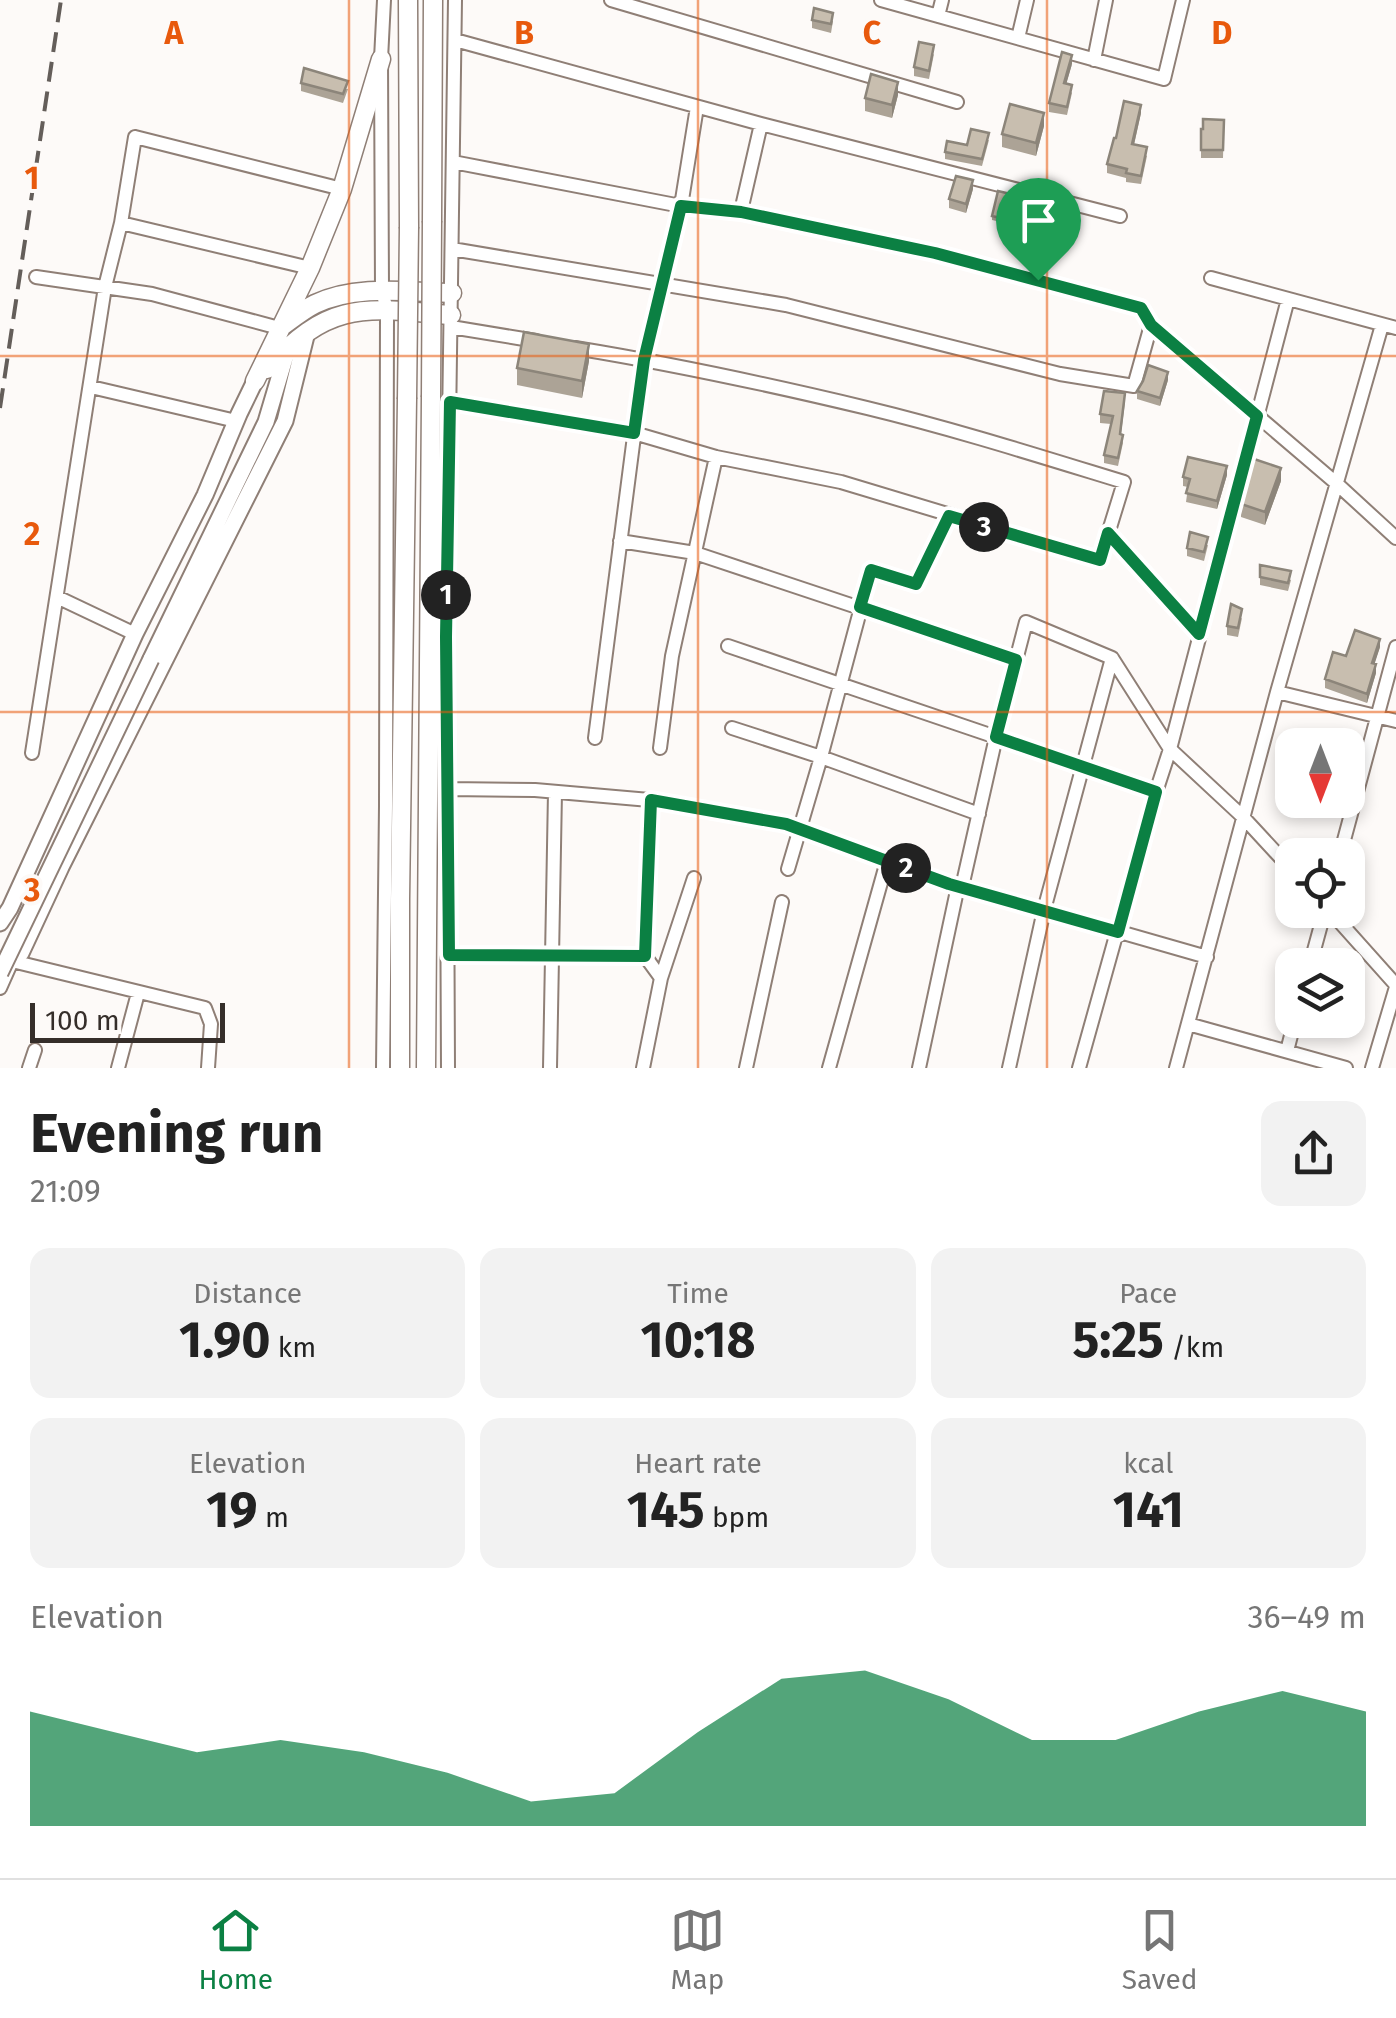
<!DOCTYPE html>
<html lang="en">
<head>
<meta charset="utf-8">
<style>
	:root { --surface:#fff; --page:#f2f2f2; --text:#222; --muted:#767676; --line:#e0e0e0; --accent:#0b8043 }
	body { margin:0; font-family:"Fira Sans",sans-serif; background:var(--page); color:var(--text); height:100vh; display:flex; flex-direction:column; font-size:38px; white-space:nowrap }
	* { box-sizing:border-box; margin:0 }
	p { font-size:32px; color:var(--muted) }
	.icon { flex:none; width:55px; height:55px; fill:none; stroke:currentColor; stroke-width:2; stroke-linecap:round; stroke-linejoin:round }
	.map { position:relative; height:1068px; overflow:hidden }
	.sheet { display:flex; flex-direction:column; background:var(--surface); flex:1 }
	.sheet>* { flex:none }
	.needle { width:65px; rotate:180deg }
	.controls { position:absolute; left:1275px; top:728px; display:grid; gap:20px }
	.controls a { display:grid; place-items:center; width:90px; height:90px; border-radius:20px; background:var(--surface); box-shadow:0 5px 15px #0003; font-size:50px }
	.scale { position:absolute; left:30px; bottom:25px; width:195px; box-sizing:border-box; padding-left:10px; border:5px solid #352e2a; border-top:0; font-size:28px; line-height:35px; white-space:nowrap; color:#352e2a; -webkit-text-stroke:8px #fdfaf8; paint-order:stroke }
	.pin { position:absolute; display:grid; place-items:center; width:85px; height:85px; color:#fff; margin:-102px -42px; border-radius:50% 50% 50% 0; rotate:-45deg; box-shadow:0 0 10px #0007 }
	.pin .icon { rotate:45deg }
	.km { position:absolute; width:50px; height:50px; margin:-25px; border-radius:50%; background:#222; color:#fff; font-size:28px; line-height:50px; text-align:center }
	.round { display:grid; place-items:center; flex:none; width:105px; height:105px; border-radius:20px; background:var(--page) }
	.summary { display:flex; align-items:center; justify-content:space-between; height:170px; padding:0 30px }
	h1 { font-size:55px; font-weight:700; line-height:75px }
	.stats { display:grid; grid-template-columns:repeat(3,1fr); gap:15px; height:170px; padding:10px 30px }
	.stats div { display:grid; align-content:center; border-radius:20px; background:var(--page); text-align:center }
	.stats b { font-size:50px; font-weight:700 }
	.stats small { font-size:28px; font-weight:400 }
	.stats p { font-size:28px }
	.chart { height:280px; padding:20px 30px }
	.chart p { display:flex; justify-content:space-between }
	.chart svg { width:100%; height:180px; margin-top:10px; fill:var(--accent); opacity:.7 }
	.dock { display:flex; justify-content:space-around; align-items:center; height:140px; border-top:2px solid var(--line); background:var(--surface); font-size:28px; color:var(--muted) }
	.dock a { display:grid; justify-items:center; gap:5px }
	.dock .current { color:var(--accent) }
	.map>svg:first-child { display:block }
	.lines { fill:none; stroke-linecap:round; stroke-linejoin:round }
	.minor-casing { stroke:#8f7f76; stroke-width:16 }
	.major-casing { stroke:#8f7f76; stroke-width:19 }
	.highway-casing { stroke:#8f7f76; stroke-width:21 }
	.minor { stroke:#fff; stroke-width:12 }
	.major { stroke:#fff; stroke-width:15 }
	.highway { stroke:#fff; stroke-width:18 }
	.rail { stroke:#645e5a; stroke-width:4; stroke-dasharray:20 10; stroke-linecap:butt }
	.major-bridge-casing { stroke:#8f7f76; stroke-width:19; stroke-linecap:butt }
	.highway-bridge-casing { stroke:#8f7f76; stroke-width:21; stroke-linecap:butt }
	.major-bridge { stroke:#fff; stroke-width:15 }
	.highway-bridge { stroke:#fff; stroke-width:18 }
	.wall { fill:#aca396 }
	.shaded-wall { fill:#8c857a }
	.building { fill:#c8beaf; stroke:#8c857a; stroke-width:2.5 }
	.route-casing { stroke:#fff; stroke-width:20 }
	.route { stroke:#0b8043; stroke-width:12 }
	.grid { fill:none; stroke:#e8590c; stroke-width:2.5; stroke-opacity:0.55 }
	.grid-label { font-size:32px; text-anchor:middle; font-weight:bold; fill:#e8590c; stroke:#fdfaf8; stroke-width:8; stroke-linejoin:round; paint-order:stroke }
</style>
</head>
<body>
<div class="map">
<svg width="1396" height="1068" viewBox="0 0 1396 1068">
	<rect width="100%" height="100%" fill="#fdfaf8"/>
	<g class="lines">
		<!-- minor casing -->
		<g class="minor-casing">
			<path id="minor" d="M611,0l346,102
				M881,0l283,79 19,-79
				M938,16l4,-16
				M1018,38l9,-38
				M455,40l306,84 359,92
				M1094,60l12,-60
				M453,162l228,44 60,5 194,42 206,55 10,17 185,158 60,55
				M741,211l20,-87
				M121,223l189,45
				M452,249l334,56 274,69 74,12 17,-61
				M36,277l116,17 127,34
				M1211,278l185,50
				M451,327l85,14
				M91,387l145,34
				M450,402l184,31 82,24 125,25 259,78 24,-78c-85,-26 -170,-53 -257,-74 -96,-23 -194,-44 -292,-60
				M1108,533l91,101
				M620,541l75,12 321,107
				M57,597l78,37
				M728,646l268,91 30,-115 86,36 -68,252 -35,158
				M1112,658l58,91 73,68 49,53
				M1277,692l119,29
				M732,728l89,29 158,57
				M595,738l49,-379 37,-153 16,-99
				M660,748l12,-92 44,-199
				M32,753l73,-466 16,-64 14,-86 207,52
				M447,789l88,1 126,11 125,23 163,59 258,74
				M1340,855l56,-208
				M788,869l33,-112 50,-187 45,14 33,-68
				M962,887l34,-150 160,55
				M1329,910l67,75
				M449,955l196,1
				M1310,965l15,-55
				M661,978l33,-100
				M0,988l12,-27 193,47 6,16 -3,44
				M1188,1024l158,44
				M1287,1051l8,-31
				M29,1068l6,-18
				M118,1068l20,-75
				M383,1068l3,-262 1,-496 -5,-19 -1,-232 3,-59
				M448,1068l-2,-431 9,-637
				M550,1068l5,-276
				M643,1068l18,-90 -16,-22 6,-156
				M746,1068l36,-166
				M829,1068l58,-207
				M919,1068l39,-182
				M1079,1068l77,-276 14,-43 118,-450
				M1176,1068l101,-376 105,-367
				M1372,1068l24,-81"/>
		</g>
		<!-- major casing -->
		<g class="major-casing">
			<path id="major" d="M151,659l115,-237 22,-74
				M0,923l10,-15 125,-274 70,-139 34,-81 16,-33
				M3,969l18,-16 40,-86 224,-446 22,-89"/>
		</g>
		<!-- highway casing -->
		<g class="highway-casing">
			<path id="highway" d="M408,0l1,227
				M432,221l1,-221
				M281,327c11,-8 22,-17 34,-23 41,-20 93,-12 137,-11
				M267,369c63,-70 98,-61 184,-54
				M255,381l55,-113 32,-79 39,-130
				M400,1068v-169l7,-500
				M426,1068l5,-671"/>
		</g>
		<!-- minor -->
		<use href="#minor" class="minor"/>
		<!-- major -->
		<use href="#major" class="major"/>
		<!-- highway -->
		<use href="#highway" class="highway"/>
		<!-- rail -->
		<path class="rail" d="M0,408l61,-408"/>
		<!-- major-bridge casing -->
		<g class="major-bridge-casing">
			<path id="major-bridge" d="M0,973l151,-314"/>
		</g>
		<!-- highway-bridge casing -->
		<g class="highway-bridge-casing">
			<path id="highway-bridge" d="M431,397l1,-176
				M407,399l2,-172"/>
		</g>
		<!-- major-bridge -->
		<use href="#major-bridge" class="major-bridge"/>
		<!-- highway-bridge -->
		<use href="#highway-bridge" class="highway-bridge"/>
	</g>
	<!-- wall -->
	<path class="wall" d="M812,20l21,1 -2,12 -19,-5z
		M934,54l-5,25 -15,-3v-9z
		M1072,64l-6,20 6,9 -5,22 -18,-3v-9z
		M301,83l47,6 -5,14 -42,-12z
		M898,95l-6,23 -27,-7v-13z
		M1141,113l-7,32 13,11 -6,28 -15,-2v-4l-19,-5v-9l9,-26z
		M1224,120l-1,38h-22v-29z
		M1044,126l-8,30 -34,-9v-13z
		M989,140l-7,26 -37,-7v-7z
		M973,189l-7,24 -17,-5v-9z
		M1023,201l-5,25 -26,-6v-4z
		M589,361l-7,37 -65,-13v-17z
		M1168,380l-8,26 -23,-7v-8z
		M1125,402l-4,32 2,9 -5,23 -14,-3v-8l7,-31 -11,-1v-9z
		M1227,475l-10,34 -31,-7 2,-15 -5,-1v-9z
		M1281,481l-16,44 -24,-8v-13z
		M1208,545l-4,16 -17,-5v-8z
		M1260,565l31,15 -3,11 -28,-6z
		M1242,618l-4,19 -11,-2v-9z
		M1380,647l-6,17 2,9 -9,30 -42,-15v-9l21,-23z"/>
	<!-- shaded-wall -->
	<path class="shaded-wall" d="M1072,55v9l-8,28v-9z
		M898,82v13l-6,23v-13z
		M1141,105v8l-9,40v-9z
		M1044,113v13l-8,30v-13z
		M973,180v9l-7,24v-9z
		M589,344v17l-7,37v-17z
		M1168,372v8l-8,26v-8z
		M1227,466v9l-10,34v-8z
		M1281,468v13l-16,44v-13z
		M1380,639v8l-8,25v-9z
		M1376,664v9l-9,30v-9z"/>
	<!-- building -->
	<path class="building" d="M814,8l19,5 -2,11 -19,-4z
		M919,42l15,3 -5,26 -15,-4z
		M1062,52l10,3 -8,28 8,2 -5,22 -18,-4z
		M304,68l44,13 -5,13 -42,-11z
		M871,74l27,8 -6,23 -27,-7z
		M1124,101l17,4 -9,39 15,3 -6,29 -15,-3 1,-4 -20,-5 7,-26h2z
		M1010,104l34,9 -8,30 -34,-9z
		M1203,119l21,1 -1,30h-22v-21h2z
		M971,129l18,4 -7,26 -37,-7 2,-11 20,4z
		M956,176l17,4 -7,24 -17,-5z
		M998,191l25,6 -5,25 -26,-6z
		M524,332l65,12 -7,37 -65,-13z
		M1148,365l20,7 -8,26 -23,-7 6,-10z
		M1104,391l21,2 -5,41 3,1 -5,23 -14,-3 9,-39 -13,-2z
		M1188,457l39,9 -10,35 -31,-8 4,-14 -7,-2z
		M1254,459l27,9 -16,44 -24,-8z
		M1190,532l18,5 -4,15 -17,-4z
		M1260,565l31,6 -3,12 -28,-6z
		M1231,604l11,5 -4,19 -11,-2z
		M1355,630l25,9 -8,24 4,1 -9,30 -42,-15 8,-27 13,4z"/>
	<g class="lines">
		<!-- route casing -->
		<g class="route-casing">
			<path id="route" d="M681,206l60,6 194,41 206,55 10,17 106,91 -58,218 -91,-101 -8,27 -151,-44 -33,68 -45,-14 -11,37 156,53 -20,77 160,55 -38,140 -169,-48 -163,-60 -135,-24 -6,156 -196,-1 -3,-318 4,-235 184,31 10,-73z"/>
		</g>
		<!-- route -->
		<use href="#route" class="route"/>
	</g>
	<!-- grid -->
	<path class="grid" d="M349,0v1068M698,0v1068M1047,0v1068M0,356h1396M0,712h1396"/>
	<g class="grid-label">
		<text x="174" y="44">A</text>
		<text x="524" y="44">B</text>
		<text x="872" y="44">C</text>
		<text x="1222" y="44">D</text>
		<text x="32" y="189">1</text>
		<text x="32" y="545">2</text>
		<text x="32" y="901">3</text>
	</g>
</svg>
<div class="controls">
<a><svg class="needle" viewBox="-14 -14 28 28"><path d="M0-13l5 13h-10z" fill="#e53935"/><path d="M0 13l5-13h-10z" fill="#767676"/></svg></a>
<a><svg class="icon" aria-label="locate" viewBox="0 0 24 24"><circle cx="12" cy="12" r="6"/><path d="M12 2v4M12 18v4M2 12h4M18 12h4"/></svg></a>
<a><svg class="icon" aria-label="layers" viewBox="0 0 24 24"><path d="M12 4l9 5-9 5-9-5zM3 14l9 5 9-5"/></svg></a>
</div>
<div class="scale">100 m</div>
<div class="pin" style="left:1038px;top:280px;background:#1e9e55"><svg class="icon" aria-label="arrive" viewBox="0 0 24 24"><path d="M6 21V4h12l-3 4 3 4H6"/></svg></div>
<b class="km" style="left:446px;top:595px">1</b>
<b class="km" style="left:906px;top:868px">2</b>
<b class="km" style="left:984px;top:527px">3</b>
</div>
<section class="sheet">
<div class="summary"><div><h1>Evening run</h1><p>21:09</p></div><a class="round"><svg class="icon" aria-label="share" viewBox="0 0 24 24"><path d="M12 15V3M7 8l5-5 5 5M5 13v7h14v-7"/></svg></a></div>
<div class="stats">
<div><p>Distance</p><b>1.90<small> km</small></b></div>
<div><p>Time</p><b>10:18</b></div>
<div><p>Pace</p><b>5:25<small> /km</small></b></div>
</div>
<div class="stats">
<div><p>Elevation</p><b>19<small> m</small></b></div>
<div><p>Heart rate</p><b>145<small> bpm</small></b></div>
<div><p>kcal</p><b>141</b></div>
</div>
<div class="chart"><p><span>Elevation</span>36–49 m</p>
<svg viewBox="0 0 160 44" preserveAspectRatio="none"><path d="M0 44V16L10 21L20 26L30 23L40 26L50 31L60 38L70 36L80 21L90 8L100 6L110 13L120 23L130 23L140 16L150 11L160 16V44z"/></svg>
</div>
</section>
<nav class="dock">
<a class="current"><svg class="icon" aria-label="home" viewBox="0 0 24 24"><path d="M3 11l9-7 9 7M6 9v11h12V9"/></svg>Home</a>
<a><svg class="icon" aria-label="map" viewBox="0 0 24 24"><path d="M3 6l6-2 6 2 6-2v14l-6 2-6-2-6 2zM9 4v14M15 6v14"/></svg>Map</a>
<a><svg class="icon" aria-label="saved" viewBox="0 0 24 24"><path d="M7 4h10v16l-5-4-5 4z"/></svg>Saved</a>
</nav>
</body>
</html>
